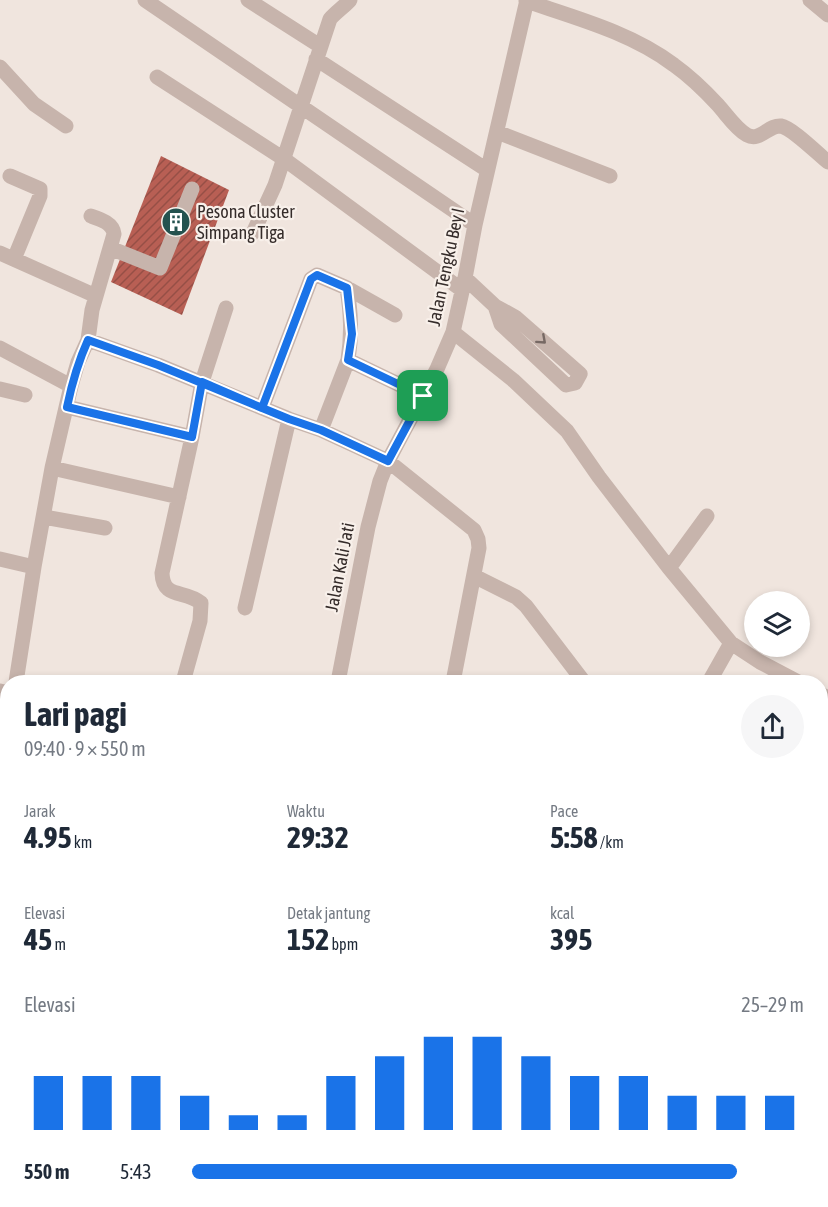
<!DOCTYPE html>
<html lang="id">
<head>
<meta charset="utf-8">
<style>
	:root { --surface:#fff; --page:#f6f6f7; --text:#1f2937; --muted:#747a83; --accent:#1a73e8 }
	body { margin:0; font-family:"Asap Condensed",sans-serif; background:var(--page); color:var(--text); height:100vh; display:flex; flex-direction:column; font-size:22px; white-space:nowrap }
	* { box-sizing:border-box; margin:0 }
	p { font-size:20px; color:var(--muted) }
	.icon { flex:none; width:33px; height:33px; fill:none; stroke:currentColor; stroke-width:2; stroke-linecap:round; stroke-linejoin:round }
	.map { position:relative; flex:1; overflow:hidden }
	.sheet { position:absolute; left:0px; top:675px; width:828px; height:532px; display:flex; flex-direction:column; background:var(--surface); border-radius:24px 24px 0 0; box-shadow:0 3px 9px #0003 }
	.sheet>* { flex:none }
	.fabs { position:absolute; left:744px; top:591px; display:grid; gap:12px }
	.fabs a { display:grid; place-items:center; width:66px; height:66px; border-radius:50%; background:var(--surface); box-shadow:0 3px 9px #0003; font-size:30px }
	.pin { position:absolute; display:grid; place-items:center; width:51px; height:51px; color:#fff; margin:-26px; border-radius:12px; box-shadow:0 3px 9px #0006 }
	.round { display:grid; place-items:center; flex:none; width:63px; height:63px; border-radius:32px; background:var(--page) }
	.head { display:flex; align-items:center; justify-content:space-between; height:102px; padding:0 24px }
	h1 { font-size:33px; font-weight:700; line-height:45px }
	.metrics { display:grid; grid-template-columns:repeat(3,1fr); gap:9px; height:102px; padding:6px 24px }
	.metrics div { display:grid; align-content:center }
	.metrics b { font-size:30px; font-weight:700 }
	.metrics small { font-size:16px; font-weight:400 }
	.metrics p { font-size:16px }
	.chart { height:168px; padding:12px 24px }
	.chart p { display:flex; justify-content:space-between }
	.chart svg { width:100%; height:108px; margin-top:6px; stroke:var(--accent); stroke-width:6 }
	ul { padding:0 24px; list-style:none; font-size:20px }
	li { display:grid; grid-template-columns:96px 72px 1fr; align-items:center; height:45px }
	li i { height:15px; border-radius:8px; background:var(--accent) }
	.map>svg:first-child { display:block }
	.building { fill:url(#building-hatch) }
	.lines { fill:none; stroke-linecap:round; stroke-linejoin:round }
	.minor { stroke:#c7b4ac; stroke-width:15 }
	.oneway { stroke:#776964 }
	.route-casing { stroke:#fff; stroke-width:12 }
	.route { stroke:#1a73e8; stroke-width:8 }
	.labels { text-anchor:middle; stroke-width:4.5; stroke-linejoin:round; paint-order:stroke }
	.poi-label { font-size:18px; fill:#352c2a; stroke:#f8f0ea; text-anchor:start }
	.street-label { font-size:18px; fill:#352c2a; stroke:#f8f0ea }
</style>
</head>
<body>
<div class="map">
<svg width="828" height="1207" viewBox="0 0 828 1207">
	<defs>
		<pattern id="building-hatch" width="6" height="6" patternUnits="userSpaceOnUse" patternTransform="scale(1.5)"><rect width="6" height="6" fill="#b85f54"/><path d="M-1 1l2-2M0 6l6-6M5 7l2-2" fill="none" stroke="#964f46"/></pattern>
	</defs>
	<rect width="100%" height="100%" fill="#f0e5de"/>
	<!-- building -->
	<path class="building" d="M161,156l68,34 -47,125 -71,-33z"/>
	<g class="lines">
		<!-- minor -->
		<path class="minor" d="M145,0l330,225
			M248,0l72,46
			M810,0l18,15
			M526,1c50,17 106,32 148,64 14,10 32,27 44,40 9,10 18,24 29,30 13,7 21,-10 34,-9 11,2 37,28 47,36
			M316,59l171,111
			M0,67l34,37 32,22
			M157,77l127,82 178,131
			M497,132l113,44
			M10,176l30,13v7l-26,63
			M253,233l22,-48 55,-166c5,-6 16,-14 20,-19
			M110,248l50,20 32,-79
			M0,253l96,43
			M465,278l30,28 20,11 65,57 -5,9 -9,2 -65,-61 -6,-18
			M347,288l48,27
			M453,332l60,48 54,51 32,46 70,91 62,75 29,19 38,20
			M88,340l70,25 131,54 32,11 67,31 86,69 4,9 1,9 -26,134
			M0,348l71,38
			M0,389l25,6
			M67,407l125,30
			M262,408l49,-129 6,-4 30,13c4,26 5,46 1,72l75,36
			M321,430l27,-70
			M52,468l127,29
			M44,517l61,11
			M0,559l34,8
			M669,568l38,-52
			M474,576l42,21 10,9 58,76
			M245,608l44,-189
			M16,682l18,-115 18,-99 19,-82 7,-24 10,-22 4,-30 22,-76c-1,-11 -14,-15 -23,-18
			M183,682l17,-61 1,-18c-16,-14 -38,-3 -39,-30l30,-136 10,-55 24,-74
			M338,682l30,-155 12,-46 8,-20 49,-92 16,-37 12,-54 10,-53 52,-225
			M709,682l22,-39
			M0,691l8,2
			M820,694l8,4
			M0,739l8,1
			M820,804l8,4
			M0,831l8,-63
			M820,930l8,4
			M0,946l8,-1
			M0,1083l8,-1
			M0,1108l5,69v30
			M820,1143l8,-8
			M692,1200l20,7
			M359,1207l1,-7
			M506,1207l3,-7
			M748,1207l8,-7"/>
	</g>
	<!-- one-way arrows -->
	<defs><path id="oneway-chevron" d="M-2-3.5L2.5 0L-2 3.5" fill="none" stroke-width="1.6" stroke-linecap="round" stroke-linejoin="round" transform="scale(1.5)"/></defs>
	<use class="oneway" href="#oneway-chevron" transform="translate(542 340) rotate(42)"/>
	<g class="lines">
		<!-- route casing -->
		<g class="route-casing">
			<path id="route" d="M423,396l-35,65 -67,-31 -32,-11 -131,-54 -70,-25c-10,22 -16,43 -21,67l125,30 10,-55 60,26 49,-129 6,-4 30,13 5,46 -4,26 75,36"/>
		</g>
		<!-- route -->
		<use href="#route" class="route"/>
	</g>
	<!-- icons -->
	<defs>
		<g id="building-disc" transform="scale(1.5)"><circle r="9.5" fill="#24524f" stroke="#f8f0ea"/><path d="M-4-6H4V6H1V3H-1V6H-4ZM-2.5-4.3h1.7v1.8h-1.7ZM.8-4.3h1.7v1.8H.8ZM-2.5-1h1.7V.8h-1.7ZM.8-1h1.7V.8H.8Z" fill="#fff"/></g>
	</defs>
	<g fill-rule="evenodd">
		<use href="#building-disc" x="176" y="222"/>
	</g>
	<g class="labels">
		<!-- poi labels -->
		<g class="poi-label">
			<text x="197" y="218">Pesona Cluster<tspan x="197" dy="21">Simpang Tiga</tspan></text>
		</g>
		<!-- street labels -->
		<g class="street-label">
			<text transform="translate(446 267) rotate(-78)" y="6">Jalan Tengku Bey I</text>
			<text transform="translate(340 567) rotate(-79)" y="6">Jalan Kali Jati</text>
		</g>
	</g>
</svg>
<div class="fabs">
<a><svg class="icon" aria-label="layers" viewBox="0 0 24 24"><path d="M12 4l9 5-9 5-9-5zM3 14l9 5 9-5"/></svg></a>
</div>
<div class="pin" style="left:423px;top:396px;background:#1e9e55"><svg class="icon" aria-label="arrive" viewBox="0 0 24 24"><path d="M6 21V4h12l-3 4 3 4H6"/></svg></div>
<section class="sheet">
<div class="head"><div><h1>Lari pagi</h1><p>09:40 · 9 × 550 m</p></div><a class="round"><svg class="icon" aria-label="share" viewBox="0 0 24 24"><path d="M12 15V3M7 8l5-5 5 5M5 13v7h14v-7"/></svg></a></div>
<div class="metrics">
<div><p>Jarak</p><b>4.95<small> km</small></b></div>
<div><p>Waktu</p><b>29:32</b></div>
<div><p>Pace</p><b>5:58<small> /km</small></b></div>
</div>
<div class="metrics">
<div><p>Elevasi</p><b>45<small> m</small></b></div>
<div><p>Detak jantung</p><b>152<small> bpm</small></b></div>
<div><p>kcal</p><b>395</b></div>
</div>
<div class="chart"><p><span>Elevasi</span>25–29 m</p>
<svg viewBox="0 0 160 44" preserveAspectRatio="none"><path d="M5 44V22M15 44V22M25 44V22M35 44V30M45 44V38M55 44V38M65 44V22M75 44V14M85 44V6M95 44V6M105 44V14M115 44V22M125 44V22M135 44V30M145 44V30M155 44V30"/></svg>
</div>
<ul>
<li><b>550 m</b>5:43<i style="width:89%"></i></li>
</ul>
</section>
</div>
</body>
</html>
